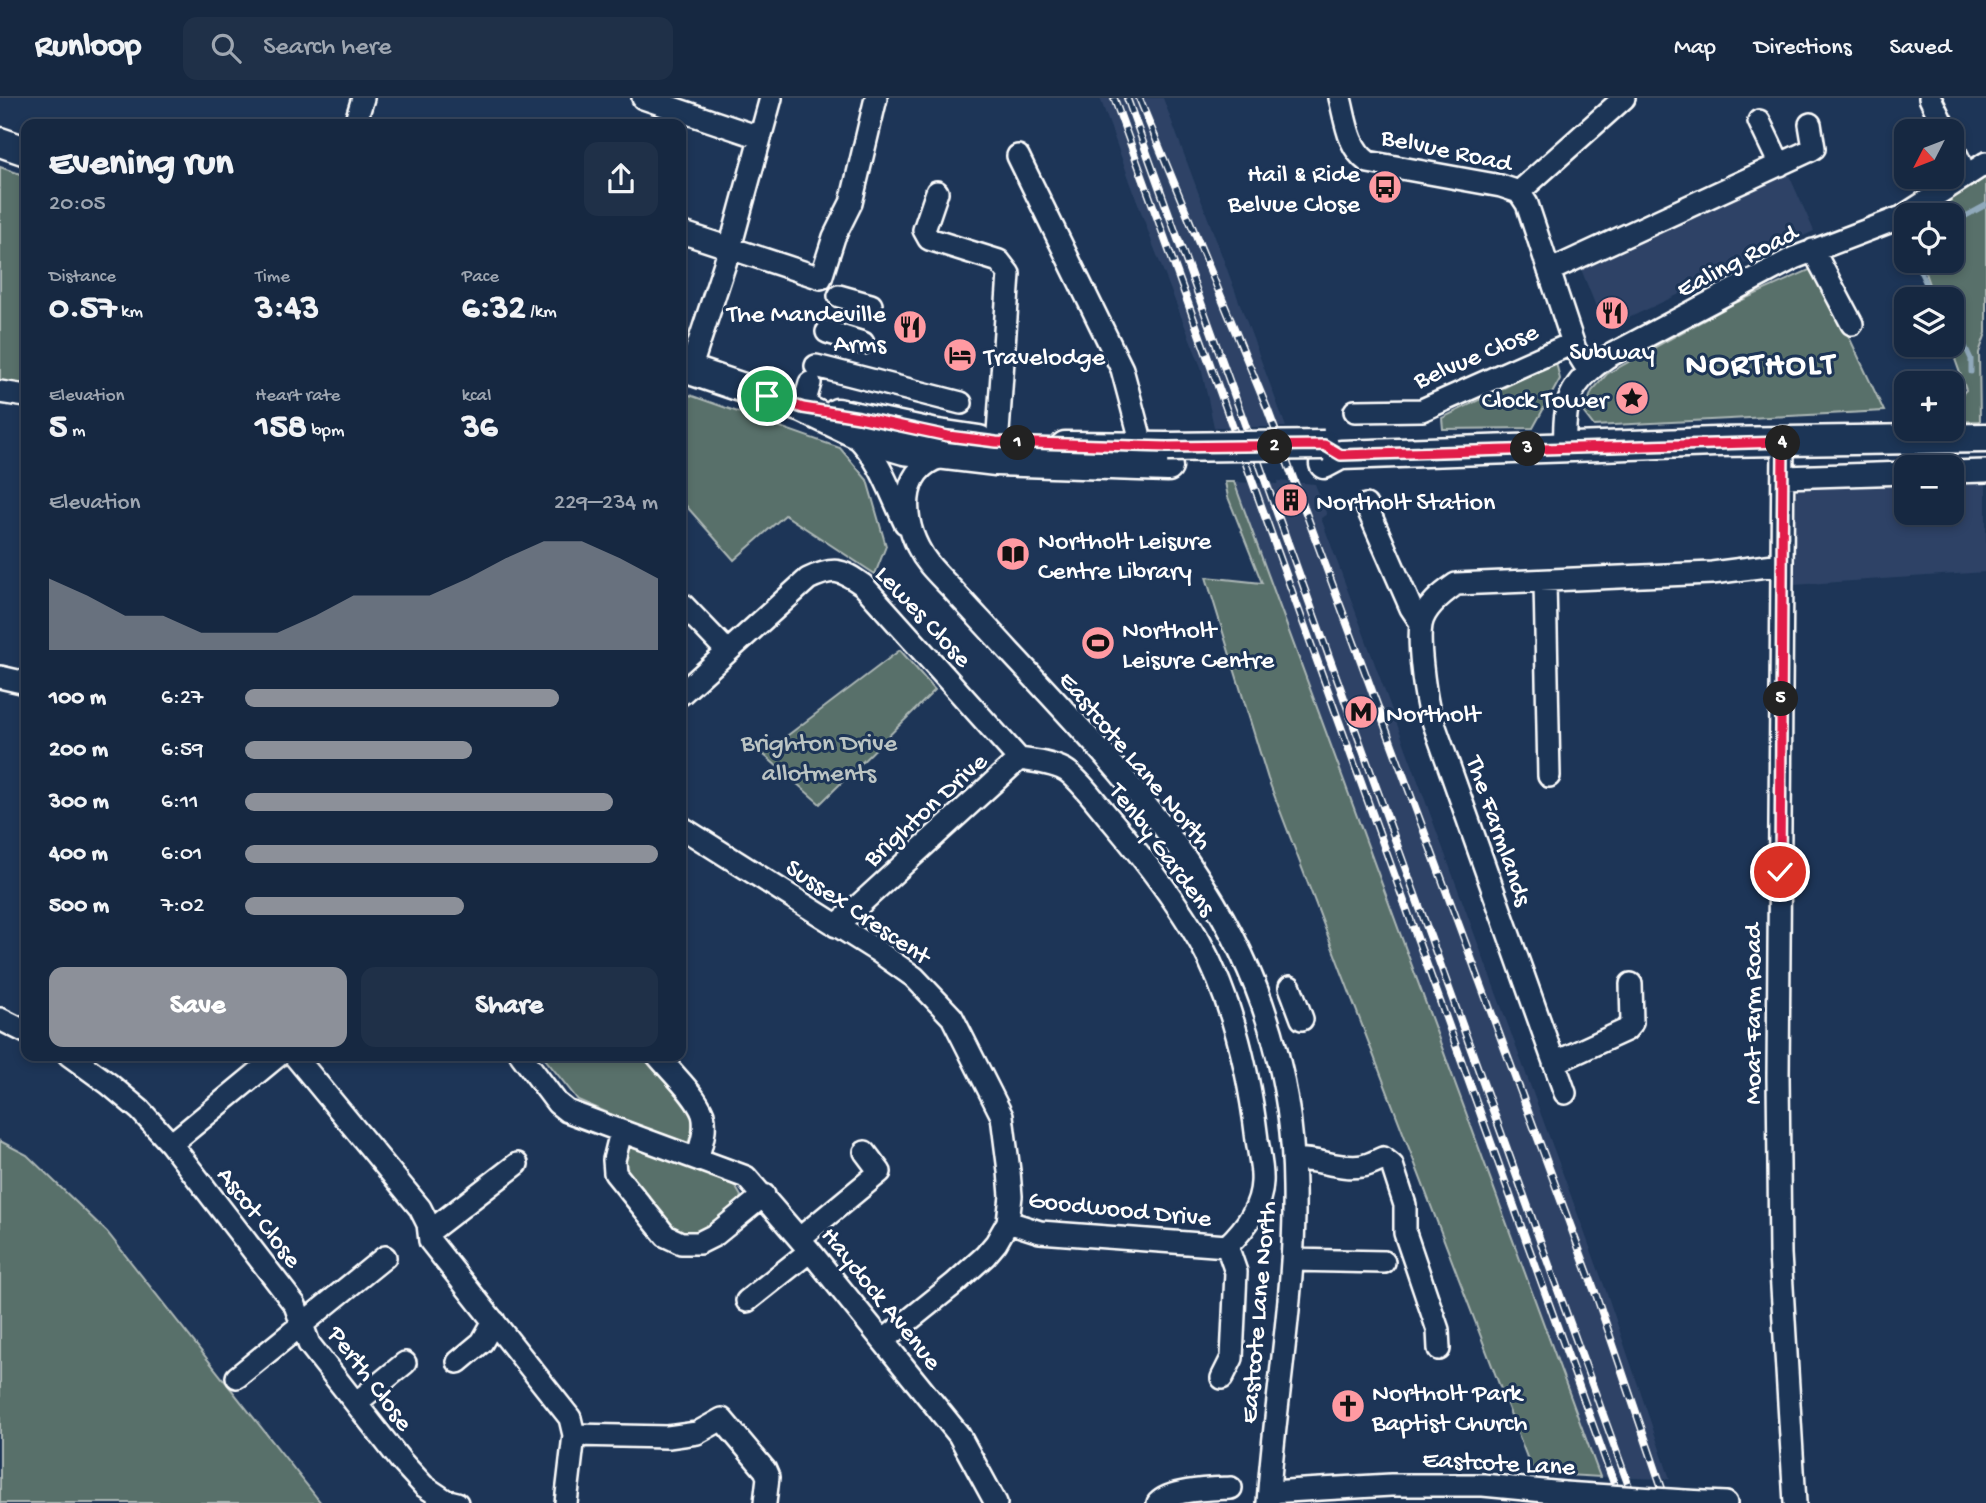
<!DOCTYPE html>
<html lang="en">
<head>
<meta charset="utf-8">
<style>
	:root { --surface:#162841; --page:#1f3048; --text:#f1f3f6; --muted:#9ea6b1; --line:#35445a; --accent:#8c9099 }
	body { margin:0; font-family:"Gochi Hand",sans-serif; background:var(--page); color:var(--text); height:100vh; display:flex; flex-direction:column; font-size:26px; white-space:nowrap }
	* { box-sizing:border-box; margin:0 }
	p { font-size:23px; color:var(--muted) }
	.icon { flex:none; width:38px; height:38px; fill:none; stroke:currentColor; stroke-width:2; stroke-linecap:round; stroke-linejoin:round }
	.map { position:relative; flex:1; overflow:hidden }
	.panel { position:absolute; left:21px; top:21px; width:665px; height:942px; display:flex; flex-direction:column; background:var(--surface); border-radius:14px; box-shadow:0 4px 10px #0003,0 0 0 2px var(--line) }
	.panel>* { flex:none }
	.needle { width:46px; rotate:228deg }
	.buttons { position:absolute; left:1894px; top:21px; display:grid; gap:14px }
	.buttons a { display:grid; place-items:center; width:70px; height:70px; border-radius:14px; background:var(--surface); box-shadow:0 4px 10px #0003,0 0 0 2px var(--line); font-size:35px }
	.pin { position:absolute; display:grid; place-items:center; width:60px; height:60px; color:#fff; margin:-30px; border:4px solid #fff; border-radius:50%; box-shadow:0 2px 7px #0007 }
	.km { position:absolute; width:35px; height:35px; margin:-18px; border-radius:50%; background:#222; color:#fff; font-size:19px; line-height:35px; text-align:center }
	.round { display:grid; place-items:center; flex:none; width:74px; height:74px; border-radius:14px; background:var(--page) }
	.summary { display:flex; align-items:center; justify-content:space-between; height:119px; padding:0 28px }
	h1 { font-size:38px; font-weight:700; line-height:52px }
	.figures { display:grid; grid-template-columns:repeat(3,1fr); gap:10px; height:119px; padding:7px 28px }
	.figures div { display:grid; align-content:center }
	.figures b { font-size:35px; font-weight:700 }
	.figures small { font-size:19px; font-weight:400 }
	.figures p { font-size:19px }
	.chart { height:196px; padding:14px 28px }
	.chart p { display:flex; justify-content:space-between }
	.chart svg { width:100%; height:126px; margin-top:7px; fill:var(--accent); opacity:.7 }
	.action { display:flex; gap:14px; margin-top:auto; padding:14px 28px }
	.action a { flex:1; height:80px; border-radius:14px; background:var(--accent); color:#fff; font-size:28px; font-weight:700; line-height:80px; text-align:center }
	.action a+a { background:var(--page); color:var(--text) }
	ul { padding:0 28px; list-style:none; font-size:23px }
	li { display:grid; grid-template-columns:112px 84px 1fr; align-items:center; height:52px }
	li i { height:18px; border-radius:9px; background:var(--accent) }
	header { display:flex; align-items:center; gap:42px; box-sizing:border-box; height:98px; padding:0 35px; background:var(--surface); border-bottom:2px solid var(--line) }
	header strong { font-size:33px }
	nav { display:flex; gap:38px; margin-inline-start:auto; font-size:24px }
	.search { width:490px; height:63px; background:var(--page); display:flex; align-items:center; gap:18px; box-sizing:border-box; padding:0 24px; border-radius:14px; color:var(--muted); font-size:26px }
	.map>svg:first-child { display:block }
	.built { fill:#2d4366 }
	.green { fill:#586f6b; stroke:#acb7b5; stroke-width:2 }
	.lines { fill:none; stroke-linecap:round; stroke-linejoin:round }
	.stream { stroke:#90a9bb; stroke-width:5 }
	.minor-casing { stroke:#fff; stroke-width:26 }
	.major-casing { stroke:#fff; stroke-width:33 }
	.minor { stroke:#1d3557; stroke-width:21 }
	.major { stroke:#1d3557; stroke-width:28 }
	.rail-casing { stroke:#fff; stroke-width:8 }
	.rail { stroke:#1d3557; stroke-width:5; stroke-dasharray:16; stroke-linecap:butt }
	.minor-bridge-casing { stroke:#fff; stroke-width:26; stroke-linecap:butt }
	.major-bridge-casing { stroke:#fff; stroke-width:33; stroke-linecap:butt }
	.minor-bridge { stroke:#1d3557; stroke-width:21 }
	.major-bridge { stroke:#1d3557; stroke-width:28 }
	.route-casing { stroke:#fff; stroke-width:14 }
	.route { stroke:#e11d48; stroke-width:9 }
	.labels { text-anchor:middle; stroke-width:6; stroke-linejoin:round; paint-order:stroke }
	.street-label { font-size:26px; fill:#fff; stroke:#1d3557 }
	.poi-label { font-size:26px; fill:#fff; stroke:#1d3557; text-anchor:start }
	.park-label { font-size:26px; fill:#bcc5c4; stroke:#1d3557 }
	.district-label { font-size:33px; font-weight:bold; letter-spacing:2px; fill:#fff; stroke:#1d3557 }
</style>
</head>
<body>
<header>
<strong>Runloop</strong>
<div class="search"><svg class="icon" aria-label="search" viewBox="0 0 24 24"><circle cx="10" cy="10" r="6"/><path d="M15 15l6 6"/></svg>Search here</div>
<nav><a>Map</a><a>Directions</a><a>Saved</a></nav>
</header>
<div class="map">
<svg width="1986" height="1405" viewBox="0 0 1986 1405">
	<rect width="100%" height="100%" fill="#1d3557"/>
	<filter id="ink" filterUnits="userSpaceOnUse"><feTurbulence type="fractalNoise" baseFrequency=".0143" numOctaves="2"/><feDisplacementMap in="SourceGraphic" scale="14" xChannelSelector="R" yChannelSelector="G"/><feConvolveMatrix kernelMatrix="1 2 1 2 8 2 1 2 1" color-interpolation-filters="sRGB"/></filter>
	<g filter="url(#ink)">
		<!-- built -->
		<path class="built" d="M1100,0h63l123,329h-72l-13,-60 -48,-122z
			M1784,66l30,67 -209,98 -28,-70z
			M1278,383l37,3 12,31 -6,3 284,770 65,191 -70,-2 -366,-995 43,2z
			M1986,385v89l-193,13 4,-96 109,-3v27h45v-29z"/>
		<!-- green -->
		<path class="green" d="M0,69l26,9v210l-26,-4z
			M1986,75v160l-7,20 1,68 -29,1v-17l15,-15 -16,-45 1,-46h-17l-13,-38h30v-46h-34z
			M1816,169l68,144 -290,15 -10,-13 8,-22 15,-17 126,-70z
			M1556,264l4,17 -27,49 -90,1 -1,-11z
			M681,294l159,56 27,32 19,66 -11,28 -90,-59 -51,45 -53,-60z
			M1225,384h9l366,995 -67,-4 -265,-694 -62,-202 56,6 -34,-86z
			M900,552l35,40 -115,114 -57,-50z
			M542,957h104l46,56v21l-11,31 54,23 6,10 -4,10 -37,28 -15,2 -16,-6 -48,-59 2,-22 11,-25 -56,-24z
			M0,1043l27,14 80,77 214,271h-321z"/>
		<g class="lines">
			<!-- stream -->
			<path class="stream" d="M1951,126l35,-19
				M1915,163l13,27 10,11
				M1951,218l20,43v13"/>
			<!-- minor casing -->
			<g class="minor-casing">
				<path id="minor" d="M643,0l116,39
					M1340,0c6,23 8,50 28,64l133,24 18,6 8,12 48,145 13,21
					M1930,0l16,33
					M1759,23l21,44
					M355,26l8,-26
					M1951,45l15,32
					M1018,58l104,213 17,64 1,13
					M937,94l-13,38 5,9 70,22 10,13 -13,187
					M1519,94l105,-94
					M681,134l140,46 13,-41 17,-34 25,-105
					M1813,152l39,74
					M1549,173l262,-121 3,-2 -4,-24
					M839,198l32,9
					M827,234l36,11
					M816,268l145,37
					M690,272l40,-122 41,-150
					M0,294l26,4
					M803,310l7,-25
					M1355,313l67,-1 151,-67
					M856,338c25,25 34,56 49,87
					M1783,344l-5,635 2,177 15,249
					M1565,350c-2,-46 4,-64 42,-91l187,-99 108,-41 84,-54
					M947,358c-46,8 -46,58 -29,91 8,17 22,29 34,42 19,21 38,41 57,62 69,74 141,149 195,235 58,91 89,192 90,300 2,106 -19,212 -26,317
					M1951,374l35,-1
					M1784,379l122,-4
					M1366,407l45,103 10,15
					M1545,484l4,194
					M683,507l44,46
					M0,579l26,6
					M681,596l127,-115c26,-12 33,-10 55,6l156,174
					M1019,661c15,2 33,4 46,11 14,8 36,39 47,51 32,38 63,78 88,121 33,60 49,130 57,198 2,13 6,29 5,42 -1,26 -17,47 -35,64
					M681,729l195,123 38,27 38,40 50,99 7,55 2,25 -3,26 -12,21 -11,13 -31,28 -71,57
					M836,828l183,-167
					M1290,889l12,32
					M0,921l26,13
					M69,957l40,29 31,26 31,34 124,161 14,39 92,117 23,25 21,14 12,3
					M294,957l126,153 8,16 2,17 140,177 4,17 -8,68
					M521,957l36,48 10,8 179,66 64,74 149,184 37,68
					M657,957c13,16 39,40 46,59 4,15 -2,31 -6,45
					M1554,965l72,-33 6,-7 -1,-39
					M1565,995l-137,-386c-4,-19 -10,-64 -7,-82 3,-18 22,-32 35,-41l256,-11 70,-9
					M621,1034l-7,28 1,13 51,63 15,7h18l16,-8 49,-40
					M171,1046l108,-89
					M1293,1062c23,-3 46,10 69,6 7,-1 14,-5 21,-8l9,7 13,40v28l33,97 1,19
					M1008,1124l32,10 187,14
					M429,1134l88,-68
					M800,1140l80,-66 -15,-20
					M1292,1162l92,2
					M747,1203l63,-50
					M458,1264l24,-20 12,-21
					M237,1279l148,-120
					M1222,1280l10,-20 4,-86 -9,-26
					M356,1305l49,-40
					M574,1337l94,2 29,-4 25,-14 43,51 3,7 -3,26
					M1269,1394l122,-7h92l81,8
					M1685,1403l41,2
					M1158,1405c13,-14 54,-14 73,-15"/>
			</g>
			<!-- major casing -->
			<g class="major-casing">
				<path id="major" d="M0,44l26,9
					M681,269l122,41 67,32 34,10 92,11 172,6
					M837,315l95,20 47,7
					M1065,348l102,1
					M1324,366l17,-9 375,-13 270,-4"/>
			</g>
			<!-- minor -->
			<use href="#minor" class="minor"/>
			<!-- major -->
			<use href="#major" class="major"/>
			<!-- rail casing -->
			<g class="rail-casing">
				<path id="rail" d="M1114,0l507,1405
					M1127,0l508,1405
					M1139,0l128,310 328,884 72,211"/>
			</g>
			<!-- rail -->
			<use href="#rail" class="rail"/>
			<!-- minor-bridge casing -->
			<g class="minor-bridge-casing">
				<path id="minor-bridge" d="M1564,1395l121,8"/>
			</g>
			<!-- major-bridge casing -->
			<g class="major-bridge-casing">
				<path id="major-bridge" d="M1167,349l157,-2"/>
			</g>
			<!-- minor-bridge -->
			<use href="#minor-bridge" class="minor-bridge"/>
			<!-- major-bridge -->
			<use href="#major-bridge" class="major-bridge"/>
		</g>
	</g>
	<g class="lines" filter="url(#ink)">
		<!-- route casing -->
		<g class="route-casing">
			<path id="route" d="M767,298l36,12 56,9 89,19 48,6 171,5 157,-2 17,10 442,-13 -3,430"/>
		</g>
		<!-- route -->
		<use href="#route" class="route"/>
	</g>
	<!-- icons -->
	<defs>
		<g id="bus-disc" transform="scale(1.75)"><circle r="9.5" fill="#ff9aa2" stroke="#1d3557"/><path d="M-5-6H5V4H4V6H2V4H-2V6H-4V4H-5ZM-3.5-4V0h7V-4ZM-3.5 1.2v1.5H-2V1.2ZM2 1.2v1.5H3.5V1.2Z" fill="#111"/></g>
		<g id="restaurant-disc" transform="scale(1.75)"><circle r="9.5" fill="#ff9aa2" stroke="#1d3557"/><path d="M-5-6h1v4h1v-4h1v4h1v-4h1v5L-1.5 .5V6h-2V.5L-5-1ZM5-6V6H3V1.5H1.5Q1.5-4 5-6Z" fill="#111"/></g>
		<g id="hotel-disc" transform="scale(1.75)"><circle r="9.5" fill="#ff9aa2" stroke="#1d3557"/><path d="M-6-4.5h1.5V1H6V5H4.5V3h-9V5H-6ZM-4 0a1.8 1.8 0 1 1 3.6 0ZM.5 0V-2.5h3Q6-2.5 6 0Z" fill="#111"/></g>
		<g id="sight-disc" transform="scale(1.75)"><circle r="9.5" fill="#ff9aa2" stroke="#1d3557"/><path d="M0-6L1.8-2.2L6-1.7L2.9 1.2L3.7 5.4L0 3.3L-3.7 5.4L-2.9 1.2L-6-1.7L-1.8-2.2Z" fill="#111"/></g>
		<g id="building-disc" transform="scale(1.75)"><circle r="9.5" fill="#ff9aa2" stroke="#1d3557"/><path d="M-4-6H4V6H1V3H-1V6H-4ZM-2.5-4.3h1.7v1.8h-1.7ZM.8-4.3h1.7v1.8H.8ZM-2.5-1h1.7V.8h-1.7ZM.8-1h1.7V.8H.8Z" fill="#111"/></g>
		<g id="library-disc" transform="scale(1.75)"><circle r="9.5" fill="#ff9aa2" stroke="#1d3557"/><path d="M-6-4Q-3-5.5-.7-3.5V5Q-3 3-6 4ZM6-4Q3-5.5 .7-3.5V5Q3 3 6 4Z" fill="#111"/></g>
		<g id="stadium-disc" transform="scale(1.75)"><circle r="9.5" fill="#ff9aa2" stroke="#1d3557"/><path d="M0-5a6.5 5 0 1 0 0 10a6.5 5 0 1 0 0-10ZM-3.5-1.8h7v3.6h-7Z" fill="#111"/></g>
		<g id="metro-disc" transform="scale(1.75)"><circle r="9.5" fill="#ff9aa2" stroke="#1d3557"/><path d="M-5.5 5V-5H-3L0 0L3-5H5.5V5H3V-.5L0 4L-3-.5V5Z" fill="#111"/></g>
		<g id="church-disc" transform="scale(1.75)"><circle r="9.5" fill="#ff9aa2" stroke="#1d3557"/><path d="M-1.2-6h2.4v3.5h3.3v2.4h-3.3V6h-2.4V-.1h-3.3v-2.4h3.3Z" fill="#111"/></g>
	</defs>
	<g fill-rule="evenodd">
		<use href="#bus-disc" x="1385" y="89"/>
		<use href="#restaurant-disc" x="1612" y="215"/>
		<use href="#restaurant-disc" x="910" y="229"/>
		<use href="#hotel-disc" x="960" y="257"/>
		<use href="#sight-disc" x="1632" y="300"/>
		<use href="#building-disc" x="1291" y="402"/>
		<use href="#library-disc" x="1013" y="456"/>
		<use href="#stadium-disc" x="1098" y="545"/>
		<use href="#metro-disc" x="1361" y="614"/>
		<use href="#church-disc" x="1348" y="1308"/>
	</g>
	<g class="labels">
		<!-- street labels -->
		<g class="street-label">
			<text transform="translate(1447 50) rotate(12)" y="9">Belvue Road</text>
			<text transform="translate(1736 161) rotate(-27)" y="9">Ealing Road</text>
			<text transform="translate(1475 256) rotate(-23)" y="9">Belvue Close</text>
			<text transform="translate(925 517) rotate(47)" y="9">Lewes Close</text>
			<text transform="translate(1137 661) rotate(50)" y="9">Eastcote Lane North</text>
			<text transform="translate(924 710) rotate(-42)" y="9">Brighton Drive</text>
			<text transform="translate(1501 732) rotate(71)" y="9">The Farmlands</text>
			<text transform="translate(1164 750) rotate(53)" y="9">Tenby Gardens</text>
			<text transform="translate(859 812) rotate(34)" y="9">Sussex Crescent</text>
			<text transform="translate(1751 916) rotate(-90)" y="9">Moat Farm Road</text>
			<text transform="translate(1120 1109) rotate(6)" y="9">Goodwood Drive</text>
			<text transform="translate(261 1118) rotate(52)" y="9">Ascot Close</text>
			<text transform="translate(883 1199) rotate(51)" y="9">Haydock Avenue</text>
			<text transform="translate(1256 1214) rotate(-85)" y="9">Eastcote Lane North</text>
			<text transform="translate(372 1279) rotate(53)" y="9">Perth Close</text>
			<text transform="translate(1499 1363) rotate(3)" y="9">Eastcote Lane</text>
		</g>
		<!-- poi labels -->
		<g class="poi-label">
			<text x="1360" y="83" text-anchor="end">Hail &amp; Ride<tspan x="1360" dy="30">Belvue Close</tspan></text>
			<text x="886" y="223" text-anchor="end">The Mandeville<tspan x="886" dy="30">Arms</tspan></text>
			<text x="1612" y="261" text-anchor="middle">Subway</text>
			<text x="984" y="266">Travelodge</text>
			<text x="1608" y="309" text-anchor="end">Clock Tower</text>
			<text x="1316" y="411">Northolt Station</text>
			<text x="1038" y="450">Northolt Leisure<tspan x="1038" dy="30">Centre Library</tspan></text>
			<text x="1122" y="539">Northolt<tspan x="1122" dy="30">Leisure Centre</tspan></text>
			<text x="1386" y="623">Northolt</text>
			<text x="1372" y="1302">Northolt Park<tspan x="1372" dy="30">Baptist Church</tspan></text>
		</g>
		<!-- park labels -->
		<g class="park-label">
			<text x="819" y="652">Brighton Drive<tspan x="819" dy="30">allotments</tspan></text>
		</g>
		<!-- district labels -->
		<g class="district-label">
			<text x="1761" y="275">NORTHOLT</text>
		</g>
	</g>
</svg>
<div class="buttons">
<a><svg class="needle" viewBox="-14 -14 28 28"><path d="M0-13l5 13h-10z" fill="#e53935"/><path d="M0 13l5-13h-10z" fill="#9ea6b1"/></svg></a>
<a><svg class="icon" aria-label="locate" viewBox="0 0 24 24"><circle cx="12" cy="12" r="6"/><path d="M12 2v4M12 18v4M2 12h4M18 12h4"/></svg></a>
<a><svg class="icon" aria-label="layers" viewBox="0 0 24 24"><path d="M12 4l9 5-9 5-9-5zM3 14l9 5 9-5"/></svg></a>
<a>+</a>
<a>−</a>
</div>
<div class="pin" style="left:767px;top:298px;background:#1e9e55"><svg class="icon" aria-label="arrive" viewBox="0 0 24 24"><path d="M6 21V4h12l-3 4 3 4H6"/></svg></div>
<div class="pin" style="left:1780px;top:774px;background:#d93025"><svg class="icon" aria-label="check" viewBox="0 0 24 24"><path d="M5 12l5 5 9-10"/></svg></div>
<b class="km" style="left:1018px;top:345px">1</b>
<b class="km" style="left:1275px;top:349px">2</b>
<b class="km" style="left:1528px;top:351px">3</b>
<b class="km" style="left:1783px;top:345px">4</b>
<b class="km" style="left:1781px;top:601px">5</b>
<section class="panel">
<div class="summary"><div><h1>Evening run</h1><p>20:05</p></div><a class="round"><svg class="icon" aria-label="share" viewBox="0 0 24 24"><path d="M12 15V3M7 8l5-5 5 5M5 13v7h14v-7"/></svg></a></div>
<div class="figures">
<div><p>Distance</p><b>0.57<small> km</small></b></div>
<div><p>Time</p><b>3:43</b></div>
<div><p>Pace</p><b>6:32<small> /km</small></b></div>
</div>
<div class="figures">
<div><p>Elevation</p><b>5<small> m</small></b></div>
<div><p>Heart rate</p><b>158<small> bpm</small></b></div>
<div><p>kcal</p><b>36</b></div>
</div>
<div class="chart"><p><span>Elevation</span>229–234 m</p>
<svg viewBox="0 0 160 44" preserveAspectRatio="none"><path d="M0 44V19L10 25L20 32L30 32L40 38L50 38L60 38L70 32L80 25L90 25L100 25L110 19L120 12L130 6L140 6L150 12L160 19V44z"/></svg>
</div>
<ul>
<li><b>100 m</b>6:27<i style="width:76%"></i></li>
<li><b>200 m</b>6:59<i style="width:55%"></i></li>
<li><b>300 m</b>6:11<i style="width:89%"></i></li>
<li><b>400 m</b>6:01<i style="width:100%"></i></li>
<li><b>500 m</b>7:02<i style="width:53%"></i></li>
</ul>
<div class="action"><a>Save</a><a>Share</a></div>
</section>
</div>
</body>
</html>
